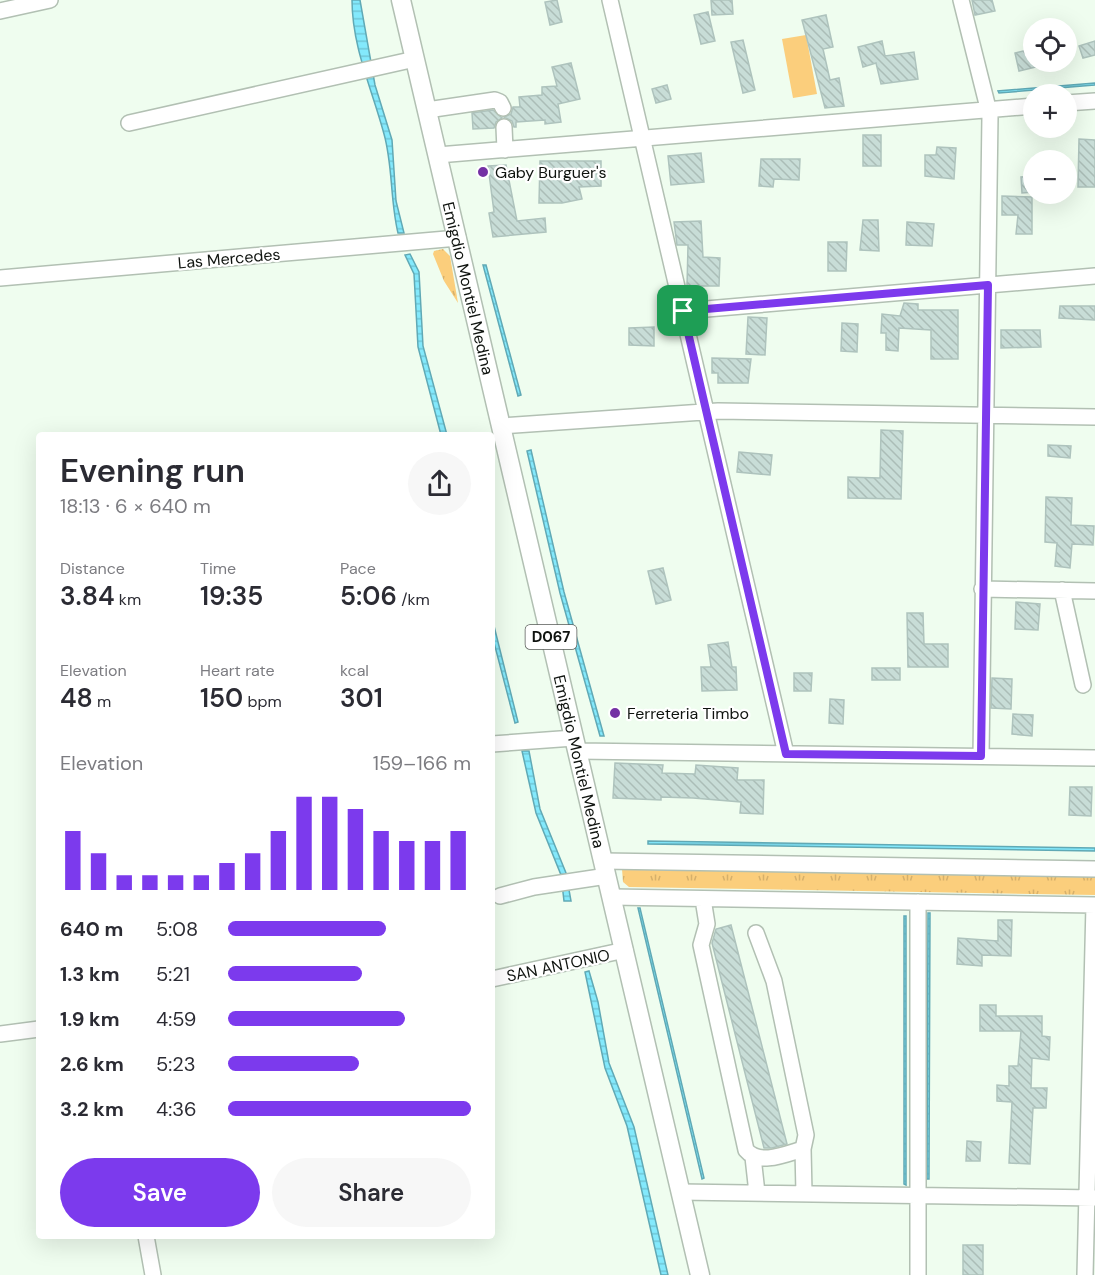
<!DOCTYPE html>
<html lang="en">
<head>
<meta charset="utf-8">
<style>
	:root { --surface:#fff; --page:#f7f7f7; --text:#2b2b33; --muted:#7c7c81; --accent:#7c3aed }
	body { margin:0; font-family:"DM Sans",sans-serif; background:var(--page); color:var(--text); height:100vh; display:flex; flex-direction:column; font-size:22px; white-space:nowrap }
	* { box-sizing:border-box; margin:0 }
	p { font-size:20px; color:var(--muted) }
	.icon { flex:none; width:33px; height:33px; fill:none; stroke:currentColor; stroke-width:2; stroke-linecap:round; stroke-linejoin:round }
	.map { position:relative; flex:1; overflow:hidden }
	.sheet { position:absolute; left:36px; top:432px; width:459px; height:807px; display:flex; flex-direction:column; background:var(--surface); border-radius:6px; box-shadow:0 6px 24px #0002 }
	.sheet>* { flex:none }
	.controls { position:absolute; left:1023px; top:18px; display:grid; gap:12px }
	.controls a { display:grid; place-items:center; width:54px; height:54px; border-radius:50%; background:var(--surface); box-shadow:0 6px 24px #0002; font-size:30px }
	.pin { position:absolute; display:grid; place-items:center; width:51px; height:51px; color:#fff; margin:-26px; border-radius:12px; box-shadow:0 3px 9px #0006 }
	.round { display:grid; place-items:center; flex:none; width:63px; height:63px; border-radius:32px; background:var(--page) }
	.head { display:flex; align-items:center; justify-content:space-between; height:102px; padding:0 24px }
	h1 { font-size:33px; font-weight:600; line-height:45px }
	.stats { display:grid; grid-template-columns:repeat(3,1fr); gap:9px; height:102px; padding:6px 24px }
	.stats div { display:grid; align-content:center }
	.stats b { font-size:26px; font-weight:600 }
	.stats small { font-size:16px; font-weight:400 }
	.stats p { font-size:16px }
	.chart { height:168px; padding:12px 24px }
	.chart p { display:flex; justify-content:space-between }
	.chart svg { width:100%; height:108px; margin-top:6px; stroke:var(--accent); stroke-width:6 }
	.cta { display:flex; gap:12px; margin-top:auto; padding:12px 24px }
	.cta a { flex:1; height:69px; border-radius:36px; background:var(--accent); color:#fff; font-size:24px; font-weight:600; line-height:69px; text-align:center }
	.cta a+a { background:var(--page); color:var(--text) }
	ul { padding:0 24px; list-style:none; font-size:20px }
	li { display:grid; grid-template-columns:96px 72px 1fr; align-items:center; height:45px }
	li i { height:15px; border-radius:8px; background:var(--accent) }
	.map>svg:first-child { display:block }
	.grass { fill:url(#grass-tufts) }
	.park { fill:#fbce7c }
	.water { fill:url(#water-rules); stroke:#60a9b5; stroke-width:1.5 }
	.building { fill:url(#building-back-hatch); stroke:#aec3bd; stroke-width:1.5 }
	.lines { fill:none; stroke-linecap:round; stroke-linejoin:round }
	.minor-casing { stroke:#b2c0b3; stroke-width:18 }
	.major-casing { stroke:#b2c0b3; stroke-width:21 }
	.minor { stroke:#fff; stroke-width:15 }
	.major { stroke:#fff; stroke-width:18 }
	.route-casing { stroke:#fff; stroke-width:12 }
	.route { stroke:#7c3aed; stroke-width:8 }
	.poi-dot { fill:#7430a4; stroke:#fff; stroke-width:2 }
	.labels { text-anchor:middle; stroke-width:4.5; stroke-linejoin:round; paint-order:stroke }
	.shield { fill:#fff; stroke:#575a57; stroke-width:1.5 }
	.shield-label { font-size:15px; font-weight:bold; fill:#0f130f }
	.poi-label { font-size:16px; fill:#0f130f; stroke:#fff; text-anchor:start }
	.street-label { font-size:16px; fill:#0f130f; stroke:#fff }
</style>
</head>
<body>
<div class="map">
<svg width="1095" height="1275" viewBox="0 0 1095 1275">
	<defs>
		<pattern id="grass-tufts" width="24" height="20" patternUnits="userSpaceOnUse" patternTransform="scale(1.5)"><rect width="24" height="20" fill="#fbce7c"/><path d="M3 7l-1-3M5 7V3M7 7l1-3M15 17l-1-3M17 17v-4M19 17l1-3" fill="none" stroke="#d6b06a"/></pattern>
		<pattern id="water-rules" width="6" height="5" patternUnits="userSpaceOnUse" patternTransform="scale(1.5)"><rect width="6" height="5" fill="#83e9fc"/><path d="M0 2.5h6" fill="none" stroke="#70c7d7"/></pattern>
		<pattern id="building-back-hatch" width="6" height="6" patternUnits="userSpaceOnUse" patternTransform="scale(1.5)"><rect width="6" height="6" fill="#c8ddd7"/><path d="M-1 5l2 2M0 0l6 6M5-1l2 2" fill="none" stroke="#abbdb7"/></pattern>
	</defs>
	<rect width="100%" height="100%" fill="#effdef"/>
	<!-- grass -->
	<path class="grass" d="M443,249l7,7 8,47 -14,-22 -11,-27 1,-3z
		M622,869l473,7v19l-466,-8 -6,-5z"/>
	<!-- park -->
	<path class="park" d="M806,35l11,59 -24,4 -11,-59z"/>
	<!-- water -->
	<path class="water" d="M352,0h8l15,85 17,55 4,61 8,32h-6c-8,-33 -5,-67 -14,-99 -12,-45 -32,-87 -32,-134z
		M1095,83v2l-96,8 -1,-2z
		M410,254l9,18 4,74 24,89h-6l-23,-88 -4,-73 -9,-19z
		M483,265h3l35,130 -3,1z
		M531,450l33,142 40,144h-4l-40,-143 -33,-142z
		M492,618l26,104 -3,1 -23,-88z
		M522,751h7l11,58 26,64 5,28h-7l-3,-26 -25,-62z
		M648,841l447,7v3l-447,-7z
		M638,908h2l64,270 -2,1z
		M928,913h2l-1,266h-2z
		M904,916h2v269l-2,-1z
		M589,971l9,31 11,61 25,64 34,148h-7l-34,-149 -22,-58 -20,-96z"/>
	<!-- building -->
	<path class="building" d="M557,0l5,22 -12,3 -5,-23z
		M711,0h21l1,14 -21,1z
		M972,0h20l3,11 -20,4z
		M708,12l7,29 -14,3 -7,-29z
		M826,15l7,32 -10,2 7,31 9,-2 5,28 -19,2 -23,-88z
		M743,40l12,50 -12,3 -12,-51z
		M882,41l3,15 29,-4 4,27 -37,5 -5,-21 -13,4 -5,-20z
		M1095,41v14l-12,3 -4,-12z
		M1032,49l4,18 -17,4 -4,-18z
		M571,63l9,36 -22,5 3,18 -16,2v-4l-29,2v5h-2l-2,-6 -8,-4 7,-3 2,-7h7l-1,-10 23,-2v-8l15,-1 -5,-19z
		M667,85l4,14 -15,4 -4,-14z
		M493,110l9,8 -6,4 -2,6 -21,1 -1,-16z
		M863,135h18v31h-18z
		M1079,139l16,1v47h-17z
		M937,147l19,1 -2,31 -29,-3v-21h11z
		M701,153l3,29 -33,3 -3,-29z
		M761,159h39l-1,21 -25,-1 -1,8 -14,-1z
		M540,161h61v25l-22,1 3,12 -20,4h-23z
		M506,165l11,56 28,-3 1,14 -53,5 -4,-24 5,-1 -6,-46z
		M1034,176v16l-12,1 -1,-16z
		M1002,196l30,1v37h-16l2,-19h-16z
		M863,220h15l1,31 -19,-1z
		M701,221l2,36 17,1 -1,28h-32l1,-41h-11l-3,-23z
		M907,222l27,2 -2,22 -26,-1z
		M828,242h19l-1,29h-18z
		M904,303l14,1v6h40v49h-27v-29l-32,-2 -1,23 -12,-1v-17h-5l1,-19 18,2z
		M1060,306h35v14l-36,-2z
		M748,317l19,1 -2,37 -19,-1z
		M842,323l16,1 -1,28 -16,-1z
		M654,327v19l-25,-1v-17z
		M1001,330h39l1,17 -40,1z
		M712,358l39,1 -3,24h-30v-10h-6z
		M881,430l22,1 -2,68 -53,-1v-21l32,1z
		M1048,445l23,1 -1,12 -22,-2z
		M739,452l33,3 -2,20 -33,-3z
		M1046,497l26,1 -1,27 23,1 -1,19 -21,-1 -2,24 -15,-2 2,-23 -12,-1z
		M663,568l8,32 -15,4 -8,-33z
		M1016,602l24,2 -2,26 -23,-1z
		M907,613h16l1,31h24v23h-40z
		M728,642l4,25h4l1,23 -35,1 -1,-24h10l-3,-22z
		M872,668h28v12h-28z
		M794,673h18l-1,18h-17z
		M992,678l20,1 -1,30 -20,-1z
		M830,699l14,1 -1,24 -14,-1z
		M1013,714l20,1 -1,21 -20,-2z
		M615,763l48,2 -1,8 33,1 1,-9 42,3 -1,12h27l-1,34 -23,-1 1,-11 -48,-4 -32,-1v3l-48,-2z
		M1070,787h22l-1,29 -22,-1z
		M998,920h14l-1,36 -29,-1v11l-25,-2 1,-26 40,3z
		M731,925l56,219 -15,4h-8l-52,-205 4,-14z
		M980,1005h16v11h46v20l8,1 -1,23 -17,-2 -1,30h16l-1,20h-13l-3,56 -21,-1 3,-61 -15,-1v-16l12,1v-20h9l3,-35h-41z
		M967,1141l14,1 -1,19h-14z
		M963,1245h20v30h-20z"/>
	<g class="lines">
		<!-- minor casing -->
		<g class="minor-casing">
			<path id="minor" d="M610,0l176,754
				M961,0l29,116 -9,640
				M0,11l50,-11
				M1066,103l29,-2
				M427,110l68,-10 5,2 3,6
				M129,123l286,-64
				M504,127l1,23
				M438,155l596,-49
				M0,278l458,-40
				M683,311l412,-35
				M502,426l216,-15 377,6
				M982,589l113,2
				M1062,590l21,95
				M492,744l82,-6
				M577,751l518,7
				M603,861l492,8
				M500,896l34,-9 73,-11
				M612,897l483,8
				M703,899l4,25 -6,21 45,205c13,16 40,4 57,-1l3,-14 -32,-154 -18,-48
				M918,902v373
				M492,979l133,-29
				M0,1034l39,-5
				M803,1149l1,44
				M753,1157l4,36
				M680,1192l415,6
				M146,1236l7,39
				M1085,1275l9,-370"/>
		</g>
		<!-- major casing -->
		<g class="major-casing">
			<g id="major">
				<path id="s1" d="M401,0l299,1275"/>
			</g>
		</g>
		<!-- minor -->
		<use href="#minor" class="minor"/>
		<!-- major -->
		<use href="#major" class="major"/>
	</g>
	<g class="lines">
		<!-- route casing -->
		<g class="route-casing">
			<path id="route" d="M988,285l-7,471 -195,-2 -103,-443z"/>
		</g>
		<!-- route -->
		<use href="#route" class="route"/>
	</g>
	<!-- markers -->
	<g class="poi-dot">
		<circle cx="483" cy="172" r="6"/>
		<circle cx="615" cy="713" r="6"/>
	</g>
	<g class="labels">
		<!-- shield labels -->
		<rect class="shield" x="525.5" y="625" width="51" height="24" rx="4.5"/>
		<g class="shield-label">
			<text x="551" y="642">D067</text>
		</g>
		<!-- poi labels -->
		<g class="poi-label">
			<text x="495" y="178">Gaby Burguer's</text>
			<text x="627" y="719">Ferreteria Timbo</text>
		</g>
		<!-- street labels -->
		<g class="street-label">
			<text transform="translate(229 258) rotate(-5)" y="6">Las Mercedes</text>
			<text dy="6" stroke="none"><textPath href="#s1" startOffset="296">Emigdio Montiel Medina</textPath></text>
			<text dy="6" stroke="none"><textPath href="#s1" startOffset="782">Emigdio Montiel Medina</textPath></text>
			<text transform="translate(558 965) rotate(-12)" y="6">SAN ANTONIO</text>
		</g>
	</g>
</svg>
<div class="controls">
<a><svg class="icon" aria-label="locate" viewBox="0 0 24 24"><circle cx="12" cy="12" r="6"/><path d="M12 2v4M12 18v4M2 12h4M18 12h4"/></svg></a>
<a>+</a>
<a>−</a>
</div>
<div class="pin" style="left:683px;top:311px;background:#1e9e55"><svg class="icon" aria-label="arrive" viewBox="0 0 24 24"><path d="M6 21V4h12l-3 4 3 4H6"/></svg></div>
<section class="sheet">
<div class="head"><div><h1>Evening run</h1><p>18:13 · 6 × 640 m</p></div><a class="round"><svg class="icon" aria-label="share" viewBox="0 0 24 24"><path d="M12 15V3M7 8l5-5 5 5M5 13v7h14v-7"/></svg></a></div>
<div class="stats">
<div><p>Distance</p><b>3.84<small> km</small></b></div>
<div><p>Time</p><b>19:35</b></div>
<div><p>Pace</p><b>5:06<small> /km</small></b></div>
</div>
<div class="stats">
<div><p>Elevation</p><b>48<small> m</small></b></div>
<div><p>Heart rate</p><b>150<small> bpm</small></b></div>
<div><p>kcal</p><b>301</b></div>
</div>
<div class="chart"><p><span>Elevation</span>159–166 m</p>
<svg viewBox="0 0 160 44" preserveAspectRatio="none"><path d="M5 44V20M15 44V29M25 44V38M35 44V38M45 44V38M55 44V38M65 44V33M75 44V29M85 44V20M95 44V6M105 44V6M115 44V11M125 44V20M135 44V24M145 44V24M155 44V20"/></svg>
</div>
<ul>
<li><b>640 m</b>5:08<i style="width:65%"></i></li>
<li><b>1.3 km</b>5:21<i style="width:55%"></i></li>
<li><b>1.9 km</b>4:59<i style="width:73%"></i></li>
<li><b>2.6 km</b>5:23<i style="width:54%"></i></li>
<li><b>3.2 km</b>4:36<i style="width:100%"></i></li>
</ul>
<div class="cta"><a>Save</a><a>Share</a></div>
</section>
</div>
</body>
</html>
